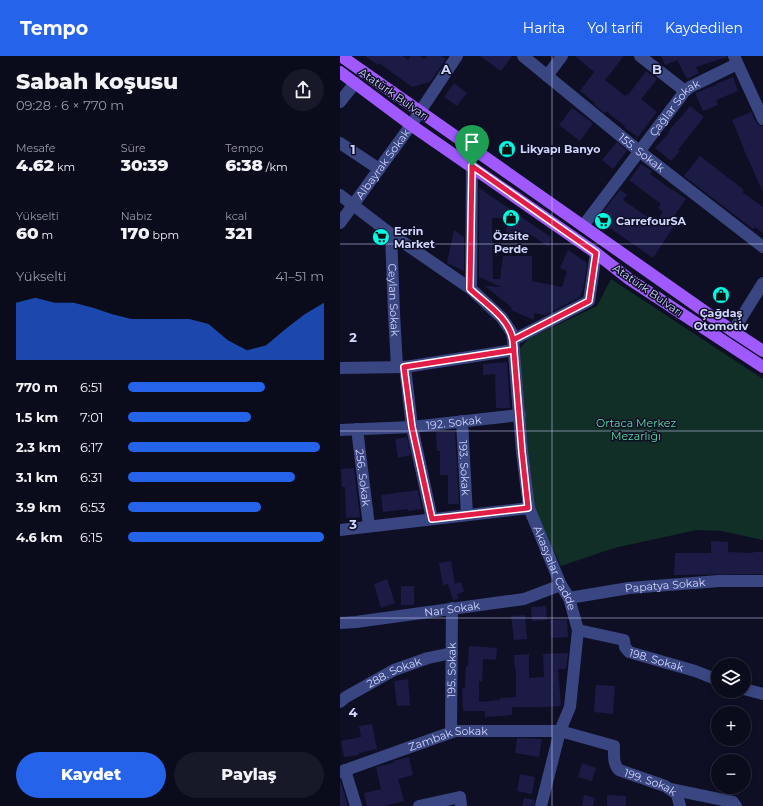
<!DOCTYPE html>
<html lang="tr">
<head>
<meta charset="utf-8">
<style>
	:root { --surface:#0a0b1b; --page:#181928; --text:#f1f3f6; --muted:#999ba3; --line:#2a2b3a; --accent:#2563eb }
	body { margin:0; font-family:Montserrat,sans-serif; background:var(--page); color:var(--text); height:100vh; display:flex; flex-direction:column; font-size:15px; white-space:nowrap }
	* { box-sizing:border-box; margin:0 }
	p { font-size:13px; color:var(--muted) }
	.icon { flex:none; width:22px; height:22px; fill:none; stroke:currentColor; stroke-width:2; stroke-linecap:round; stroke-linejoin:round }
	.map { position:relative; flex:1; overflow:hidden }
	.details { display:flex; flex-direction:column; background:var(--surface); width:340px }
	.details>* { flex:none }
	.tools { position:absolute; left:371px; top:602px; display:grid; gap:8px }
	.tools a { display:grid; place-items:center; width:40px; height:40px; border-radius:50%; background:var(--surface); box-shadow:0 2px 6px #0003,0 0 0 1px var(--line); font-size:20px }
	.pin { position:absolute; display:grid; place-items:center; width:34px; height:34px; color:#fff; margin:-41px -17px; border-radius:50% 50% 50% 0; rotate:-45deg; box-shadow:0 0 4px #0007 }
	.pin .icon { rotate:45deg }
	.round { display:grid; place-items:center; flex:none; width:42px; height:42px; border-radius:21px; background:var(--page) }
	.headline { display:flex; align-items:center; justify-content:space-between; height:68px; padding:0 16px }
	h1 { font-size:22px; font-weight:800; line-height:30px }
	.stats { display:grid; grid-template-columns:repeat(3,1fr); gap:6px; height:68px; padding:4px 16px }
	.stats div { display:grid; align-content:center }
	.stats b { font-size:17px; font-weight:800 }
	.stats small { font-size:11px; font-weight:400 }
	.stats p { font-size:11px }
	.chart { height:112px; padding:8px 16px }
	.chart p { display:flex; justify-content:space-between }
	.chart svg { width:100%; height:72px; margin-top:4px; fill:var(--accent); opacity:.7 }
	.cta { display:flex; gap:8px; margin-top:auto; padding:8px 16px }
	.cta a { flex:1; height:46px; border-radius:24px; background:var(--accent); color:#fff; font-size:16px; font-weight:800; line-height:46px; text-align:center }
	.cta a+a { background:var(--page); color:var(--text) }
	ul { padding:0 16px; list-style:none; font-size:13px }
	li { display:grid; grid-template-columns:64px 48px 1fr; align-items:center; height:30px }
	li i { height:10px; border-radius:5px; background:var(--accent) }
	header { display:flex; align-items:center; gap:24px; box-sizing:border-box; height:56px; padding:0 20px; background:var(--accent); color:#fff }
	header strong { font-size:19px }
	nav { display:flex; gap:22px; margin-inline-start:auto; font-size:14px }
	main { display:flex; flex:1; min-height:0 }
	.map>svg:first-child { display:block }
	.green { fill:#112e27 }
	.building { fill:#1b1b45 }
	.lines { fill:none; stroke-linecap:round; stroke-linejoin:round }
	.minor { stroke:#3a4682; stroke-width:12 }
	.major { stroke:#9f59fe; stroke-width:12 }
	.route-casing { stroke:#fff; stroke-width:8 }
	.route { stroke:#e11d48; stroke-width:5 }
	.grid { fill:none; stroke:#d1d6ff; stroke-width:1; stroke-opacity:0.55 }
	.labels { text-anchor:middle; stroke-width:3; stroke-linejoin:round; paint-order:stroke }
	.street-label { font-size:11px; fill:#d1d6ff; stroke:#0e0f24 }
	.poi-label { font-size:11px; font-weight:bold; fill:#d1d6ff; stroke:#0e0f24; text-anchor:start }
	.park-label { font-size:11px; fill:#5ddfa4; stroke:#0e0f24 }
	.grid-label { font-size:13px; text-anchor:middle; font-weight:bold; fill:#d1d6ff; stroke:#0e0f24; stroke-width:3; stroke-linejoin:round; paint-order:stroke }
</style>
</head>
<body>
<header>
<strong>Tempo</strong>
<nav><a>Harita</a><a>Yol tarifi</a><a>Kaydedilen</a></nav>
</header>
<main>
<section class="details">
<div class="headline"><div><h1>Sabah koşusu</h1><p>09:28 · 6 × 770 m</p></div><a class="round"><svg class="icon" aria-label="share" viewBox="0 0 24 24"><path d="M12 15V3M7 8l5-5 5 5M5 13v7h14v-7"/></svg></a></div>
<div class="stats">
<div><p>Mesafe</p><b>4.62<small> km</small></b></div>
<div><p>Süre</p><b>30:39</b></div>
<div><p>Tempo</p><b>6:38<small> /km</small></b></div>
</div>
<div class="stats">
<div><p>Yükselti</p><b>60<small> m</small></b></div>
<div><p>Nabız</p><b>170<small> bpm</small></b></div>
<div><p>kcal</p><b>321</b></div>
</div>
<div class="chart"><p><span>Yükselti</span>41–51 m</p>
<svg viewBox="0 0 160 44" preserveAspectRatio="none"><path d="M0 44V9L10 6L20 9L30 9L40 12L50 16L60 19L70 19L80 19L90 19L100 22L110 32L120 38L130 35L140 25L150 16L160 9V44z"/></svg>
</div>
<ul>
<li><b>770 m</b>6:51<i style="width:70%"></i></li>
<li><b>1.5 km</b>7:01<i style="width:63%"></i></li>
<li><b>2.3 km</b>6:17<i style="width:98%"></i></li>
<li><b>3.1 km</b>6:31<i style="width:85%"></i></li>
<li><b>3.9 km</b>6:53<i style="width:68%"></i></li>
<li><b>4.6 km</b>6:15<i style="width:100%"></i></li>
</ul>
<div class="cta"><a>Kaydet</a><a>Paylaş</a></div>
</section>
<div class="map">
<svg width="423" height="750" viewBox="0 0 423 750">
	<rect width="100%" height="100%" fill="#0e0f24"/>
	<!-- green -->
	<path class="green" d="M271,223l152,100v161l-42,-9 -24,-1 -83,18 -53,18 -28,-57 -19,-153 14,-17 69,-33z"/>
	<!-- building -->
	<path class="building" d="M25,0h38l5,4 3,-4h9l4,3 3,-3h14l5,3 -16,23 -18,5 -33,-24 -1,2z
		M140,0h32l-11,15z
		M235,0h49l-19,24 20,16 2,-2 1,1 18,-24 11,8 -16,20 16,13 -19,25 -14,-10 1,-1 -19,-15 -2,2 -10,-9 1,-1 -15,-12 14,-19z
		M321,0h65l1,1 -31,10 3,6 -12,6 -10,-19 -12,5z
		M393,21l5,14 -22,9 2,5 -15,6 -8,-18 21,-8v-1z
		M114,27l13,10 -10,13 -13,-9z
		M350,50l14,11 -26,33 2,1 -9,10 -16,-13 14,-15 -1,-1 9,-11v1z
		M232,52l21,15 -13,18 -21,-16z
		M411,56l5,10 3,3 4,1v66l-19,-42v-1l-12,-29z
		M277,86l10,9 -14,18 -11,-9z
		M360,100l44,34 -2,2 21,15v26l-8,-6 -2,2 -69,-53z
		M301,108l11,7 -2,3 22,16v-1l14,10 -17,24 5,3 -21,32 -56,-39 23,-29 7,5 -4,5 33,23 7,-11 -5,-4 3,-4 -32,-24z
		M139,132l72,49 -2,10 -18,-12 -25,-2 1,-15h-15l1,61h7l3,-23h29v25l30,6 5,-16 -7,-3 8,-18 19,13 -3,22 -4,12 -35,18 -11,-2v7l-23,-10 1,-2 -27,-22 16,1 -22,-10z
		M114,174l10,7v34l-17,-8z
		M167,306l3,46h-14l-1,-34 -12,1v-11z
		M96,376h19l4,72h-11v-29h-8v-24h-3z
		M67,381l4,18 -13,3 -3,-19z
		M14,412l6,49 -14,1 -1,-31h-3l-1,-18z
		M78,434l4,19 -14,2v-2l-25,3 -2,-17z
		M371,485l17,1v10l25,1v-1h10v22l-89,1 1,-22h36z
		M111,505l4,23 6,-2 3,10 -7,2 1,5 -5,1 -5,-16 -5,1 -4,-22z
		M47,523l8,24 -14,5 -7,-24z
		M61,530h13v19h-13z
		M206,550l1,14 -15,1 -1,-14z
		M185,559l2,24 -13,1 -3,-24z
		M227,563l1,18 -17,1 -1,-18z
		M129,590l28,2 -1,12 -13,-1 -1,22h-3v21l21,-2v-2l16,-1v-28h-1l-1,-14 15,-1v24l15,-1 -1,-23 25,-1 -2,16h-8l3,37 -19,1h-30v8l-27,2v-6h-22l-1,-23h3l1,-22h2z
		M68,623l2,26 -13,1 -3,-25z
		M256,629l19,1 -2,28 -19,-2z
		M32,668l5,25 -18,4v2l-15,2 -3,-16 20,-4 -2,-11z
		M177,682l25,1 -3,18 -24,-4z
		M69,701l4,18 -15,4 6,22 -20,5h-17l-3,-13 17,-4 -5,-22 18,-4 -1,-2z
		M242,707l14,5 -4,13 -14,-4z
		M180,718l15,3 -3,17 -15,-3z
		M0,723l8,27h-8z
		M244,739l11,3 -2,8h-11z
		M267,739l19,1v10h-19z
		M184,742l11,2 -1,6h-12z"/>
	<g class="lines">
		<!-- minor -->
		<g class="minor">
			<path id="s1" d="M183,0l116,95 124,96"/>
			<path d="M300,0l45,35"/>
			<path d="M394,0l29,63"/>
			<path d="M207,20l15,-20"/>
			<path d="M0,46l15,-19"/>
			<path d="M0,87l39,26"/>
			<path id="s2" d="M0,139l51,39 80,55 31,29 10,15 1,7 9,112 7,56 32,77 8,13 9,32 -8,77 -10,24 -19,75"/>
			<path id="s3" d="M0,167l71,-98 46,-69"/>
			<path id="s4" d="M243,170l102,-135 5,-4 47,-23"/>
			<path id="s5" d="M51,178l3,79 3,54"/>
			<path d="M131,233l1,-123"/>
			<path d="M394,276l4,-9 25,-40"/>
			<path d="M173,284l76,-39 7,-48"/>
			<path d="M65,311l7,60 20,92"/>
			<path d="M0,312l65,-1 109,-17"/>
			<path id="s6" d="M122,365l5,94"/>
			<path id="s7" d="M17,373l12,97"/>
			<path id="s8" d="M0,374l72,-3 108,-12"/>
			<path d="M0,474l189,-22"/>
			<path id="s9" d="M229,542l60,-10 90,-7h44"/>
			<path id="s10" d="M0,567l16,-1 168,-23 37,-14"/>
			<path id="s11" d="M238,574l46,10 1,7 4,5 66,19 23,9"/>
			<path d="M404,633l19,5"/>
			<path id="s12" d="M0,646l6,-5 48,-27 34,-12 24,-5"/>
			<path id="s13" d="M111,676l1,-124"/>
			<path d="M5,714l11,36"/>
			<path id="s14" d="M0,716l115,-41h105l54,15c0,9 -1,18 5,24l46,16 12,8 3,12"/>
			<path d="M330,733l63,13 3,4"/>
			<path d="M79,750l41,-9 1,9"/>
		</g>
		<!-- major -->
		<path class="major" d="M1,0l393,276 29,19
			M0,16l71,53 185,128 33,26 134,88"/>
	</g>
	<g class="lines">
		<!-- route casing -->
		<g class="route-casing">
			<path id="route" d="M132,110l-2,123c16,15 39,29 43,51l9,112 6,56 -96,11 -20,-92 -8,-60 110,-17 -1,-10 76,-39 7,-48 -124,-87"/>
		</g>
		<!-- route -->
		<use href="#route" class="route"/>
	</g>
	<!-- grid -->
	<path class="grid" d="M212,0v750M0,188h423M0,375h423M0,562h423"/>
	<!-- icons -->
	<defs>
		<g id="shop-disc" transform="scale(0.9)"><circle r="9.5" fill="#02fae0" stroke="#0e0f24"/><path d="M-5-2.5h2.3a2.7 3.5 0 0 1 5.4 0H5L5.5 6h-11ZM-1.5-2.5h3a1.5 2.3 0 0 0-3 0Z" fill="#111"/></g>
		<g id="supermarket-disc" transform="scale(0.9)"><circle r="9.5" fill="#02fae0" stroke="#0e0f24"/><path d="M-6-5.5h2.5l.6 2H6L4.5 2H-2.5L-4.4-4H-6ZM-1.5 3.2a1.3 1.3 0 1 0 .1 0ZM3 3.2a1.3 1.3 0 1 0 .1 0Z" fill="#111"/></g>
	</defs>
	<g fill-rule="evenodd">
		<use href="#shop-disc" x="167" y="93"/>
		<use href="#shop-disc" x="171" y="162"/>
		<use href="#supermarket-disc" x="263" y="165"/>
		<use href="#supermarket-disc" x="41" y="181"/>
		<use href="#shop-disc" x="381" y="239"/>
	</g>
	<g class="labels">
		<!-- street labels -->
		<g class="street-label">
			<text transform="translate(54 38) rotate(35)" y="4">Atatürk Bulvarı</text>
			<text dy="4" stroke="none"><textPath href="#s4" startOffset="150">Çağlar Sokak</textPath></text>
			<text dy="4" stroke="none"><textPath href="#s1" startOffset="153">155. Sokak</textPath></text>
			<text dy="4" stroke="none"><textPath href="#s3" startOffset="73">Albayrak Sokak</textPath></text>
			<text transform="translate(308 234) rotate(35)" y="4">Atatürk Bulvarı</text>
			<text dy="4" stroke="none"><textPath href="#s5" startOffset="66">Ceylan Sokak</textPath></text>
			<text dy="4" stroke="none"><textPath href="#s8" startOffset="114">192. Sokak</textPath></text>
			<text dy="4" stroke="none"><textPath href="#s6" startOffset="47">193. Sokak</textPath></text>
			<text dy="4" stroke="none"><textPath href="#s7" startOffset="49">256. Sokak</textPath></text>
			<text dy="4" stroke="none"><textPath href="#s2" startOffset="463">Akasyalar Cadde</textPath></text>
			<text dy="4" stroke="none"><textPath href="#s9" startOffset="97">Papatya Sokak</textPath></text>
			<text dy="4" stroke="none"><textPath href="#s10" startOffset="113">Nar Sokak</textPath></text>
			<text dy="4" stroke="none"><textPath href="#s11" startOffset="89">198. Sokak</textPath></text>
			<text dy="4" stroke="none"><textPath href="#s13" startOffset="62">195. Sokak</textPath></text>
			<text dy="4" stroke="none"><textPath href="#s12" startOffset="62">288. Sokak</textPath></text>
			<text dy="4" stroke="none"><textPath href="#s14" startOffset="114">Zambak Sokak</textPath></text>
			<text dy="4" stroke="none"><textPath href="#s14" startOffset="342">199. Sokak</textPath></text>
		</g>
		<!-- poi labels -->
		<g class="poi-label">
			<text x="180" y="97">Likyapı Banyo</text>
			<text x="276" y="169">CarrefourSA</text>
			<text x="54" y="179">Ecrin<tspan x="54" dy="13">Market</tspan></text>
			<text x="171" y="184" text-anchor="middle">Özsite<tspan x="171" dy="13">Perde</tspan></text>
			<text x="381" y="261" text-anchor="middle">Çağdaş<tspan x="381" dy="13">Otomotiv</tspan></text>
		</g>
		<!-- park labels -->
		<g class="park-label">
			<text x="296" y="371">Ortaca Merkez<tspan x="296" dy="13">Mezarlığı</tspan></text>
		</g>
	</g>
	<g class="grid-label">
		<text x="106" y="18">A</text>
		<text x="317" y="18">B</text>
		<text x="13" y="98">1</text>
		<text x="13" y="286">2</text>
		<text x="13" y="473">3</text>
		<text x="13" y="661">4</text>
	</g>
</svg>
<div class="tools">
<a><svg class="icon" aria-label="layers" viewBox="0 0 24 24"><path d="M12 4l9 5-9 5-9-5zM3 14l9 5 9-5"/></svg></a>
<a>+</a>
<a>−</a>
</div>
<div class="pin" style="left:132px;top:110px;background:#1e9e55"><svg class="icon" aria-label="arrive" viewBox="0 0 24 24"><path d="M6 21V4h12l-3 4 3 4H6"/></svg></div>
</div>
</main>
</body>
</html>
